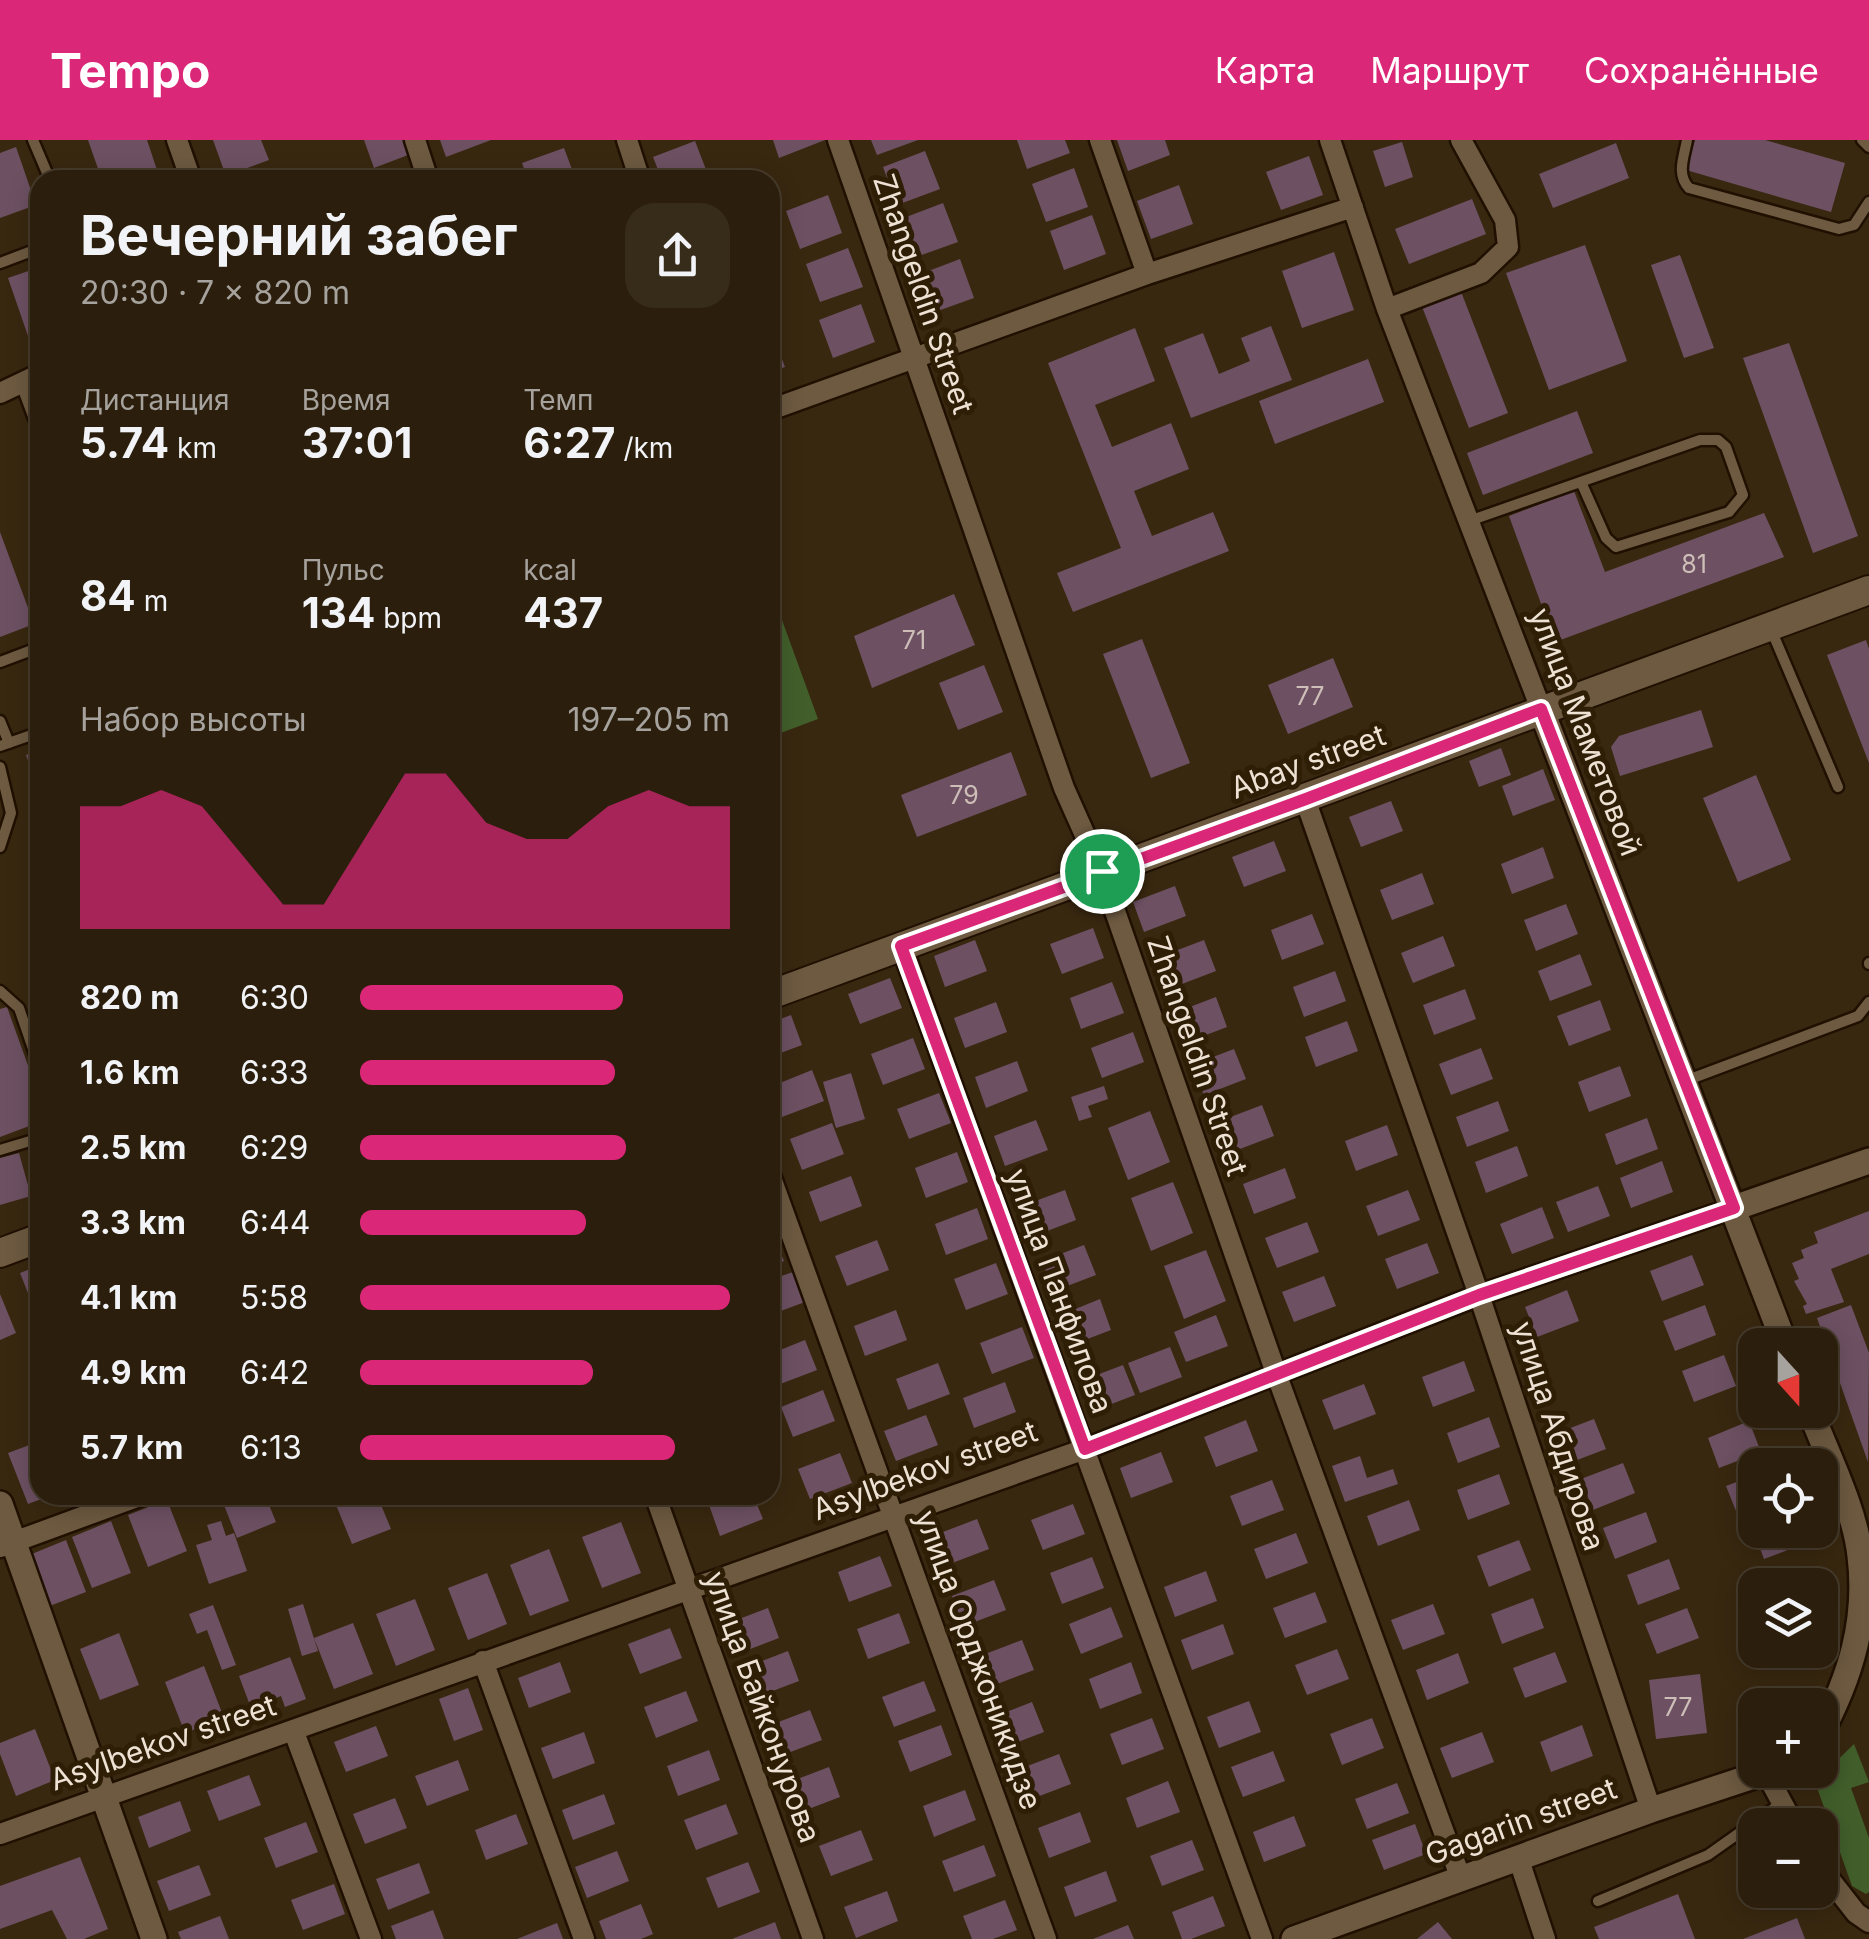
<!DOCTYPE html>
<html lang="ru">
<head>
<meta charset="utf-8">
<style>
	:root { --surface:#2b1e0c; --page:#372b1a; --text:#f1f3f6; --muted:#a6a29d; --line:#473c2d; --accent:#db2777 }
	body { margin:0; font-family:Inter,sans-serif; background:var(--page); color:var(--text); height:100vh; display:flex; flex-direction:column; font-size:38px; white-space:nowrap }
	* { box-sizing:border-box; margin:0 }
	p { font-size:32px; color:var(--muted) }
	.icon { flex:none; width:55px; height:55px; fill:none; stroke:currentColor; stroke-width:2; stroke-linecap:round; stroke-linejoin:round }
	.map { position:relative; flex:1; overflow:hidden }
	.sheet { position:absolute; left:30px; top:30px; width:750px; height:1335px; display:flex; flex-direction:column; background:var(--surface); border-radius:30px; box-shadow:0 5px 25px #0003,0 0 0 2px var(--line) }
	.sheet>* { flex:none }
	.needle { width:65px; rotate:159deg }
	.buttons { position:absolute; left:1738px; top:1188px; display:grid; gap:20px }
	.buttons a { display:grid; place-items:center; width:100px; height:100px; border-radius:20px; background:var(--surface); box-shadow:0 5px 25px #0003,0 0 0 2px var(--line); font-size:50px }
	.pin { position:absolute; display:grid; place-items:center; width:85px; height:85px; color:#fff; margin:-42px; border:5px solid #fff; border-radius:50%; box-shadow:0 2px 10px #0007 }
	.round { display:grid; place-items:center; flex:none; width:105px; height:105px; border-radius:30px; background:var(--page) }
	.summary { display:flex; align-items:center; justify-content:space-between; height:170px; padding:0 50px }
	h1 { font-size:55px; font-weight:700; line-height:75px }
	.figures { display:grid; grid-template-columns:repeat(3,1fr); gap:15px; height:170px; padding:10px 50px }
	.figures div { display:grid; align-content:center }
	.figures b { font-size:42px; font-weight:700 }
	.figures small { font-size:28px; font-weight:400 }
	.figures p { font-size:28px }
	.chart { height:280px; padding:20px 50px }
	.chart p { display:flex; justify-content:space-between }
	.chart svg { width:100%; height:180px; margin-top:10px; fill:var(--accent); opacity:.7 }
	ul { padding:0 50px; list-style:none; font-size:32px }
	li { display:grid; grid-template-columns:160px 120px 1fr; align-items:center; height:75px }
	li i { height:25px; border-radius:12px; background:var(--accent) }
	header { display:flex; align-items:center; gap:60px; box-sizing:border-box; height:140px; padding:0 50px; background:var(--accent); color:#fff }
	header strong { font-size:48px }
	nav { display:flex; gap:55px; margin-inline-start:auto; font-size:35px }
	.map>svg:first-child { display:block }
	.green { fill:#425f2b }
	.building { fill:#6d5163 }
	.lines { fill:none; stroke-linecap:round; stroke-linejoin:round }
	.service-casing { stroke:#201000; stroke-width:15 }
	.minor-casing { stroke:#201000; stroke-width:25 }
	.tertiary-casing { stroke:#201000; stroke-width:30 }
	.secondary-casing { stroke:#201000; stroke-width:32 }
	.service { stroke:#6e5a41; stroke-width:10 }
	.minor { stroke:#6e5a41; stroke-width:20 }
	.tertiary { stroke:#6e5a41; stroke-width:25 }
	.secondary { stroke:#6e5a41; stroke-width:28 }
	.route-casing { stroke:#fff; stroke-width:20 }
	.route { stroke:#db2777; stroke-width:12 }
	.labels { text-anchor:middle; stroke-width:10; stroke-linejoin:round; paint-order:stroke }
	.number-label { font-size:25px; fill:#cebeb8 }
	.street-label { font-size:30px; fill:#eee2d4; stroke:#2f1e06 }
</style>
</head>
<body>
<header>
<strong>Tempo</strong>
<nav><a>Карта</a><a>Маршрут</a><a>Сохранённые</a></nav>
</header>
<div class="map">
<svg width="1869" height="1799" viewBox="0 0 1869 1799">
	<rect width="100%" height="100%" fill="#392810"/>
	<!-- green -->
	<path class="green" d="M770,447l48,132 -48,18z
		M1854,1604l15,38 -18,6 18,50v54l-3,2 -14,-8 -37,-104z"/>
	<!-- building -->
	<path class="building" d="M88,0h59l10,30 -28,10h-27z
		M213,0h48l8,20 -43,16z
		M364,0h48l4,12 -42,16z
		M440,0h51l-45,17z
		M773,0h52l-46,18z
		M871,0h47l-41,15z
		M1017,0h48l5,13 -43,16z
		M1117,0h48l5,15 -42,16z
		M1695,0h70l80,23 -14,49 -145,-42z
		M695,1l15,39h-48l-9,-23z
		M1402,2l11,35 -28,10 -12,-36z
		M1616,3l13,35 -76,30 -14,-34z
		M16,7l20,58 -36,13v-65z
		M564,8l12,32h-48l-6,-17z
		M925,11l15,38 -43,16 -14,-38z
		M1309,16l14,39 -42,15 -15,-38z
		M1074,28l14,39 -42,15 -14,-38z
		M337,31l4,9h-27z
		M1179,45l14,39 -42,15 -14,-38z
		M828,55l14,38 -42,16 -14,-38z
		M1472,59l14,35 -77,30 -14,-35z
		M943,63l15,39 -42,15 -15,-38z
		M1092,75l14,39 -42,16 -14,-39z
		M1585,105l42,116 -78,29 -43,-117z
		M848,108l15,39 -43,15 -14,-38z
		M1334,112l20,58 -52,18 -20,-57z
		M1680,115l34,93 -30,10 -33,-93z
		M960,119l14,39 -42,15 -14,-38z
		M40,127v65l-12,4 -20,-58z
		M1460,149l48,124 -39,15 -48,-124z
		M861,164l14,38 -42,16 -14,-38z
		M1271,186l21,54 -101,38 -27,-70 39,-15 16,41 31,-13 -9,-23z
		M770,188l15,39 -15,5z
		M1135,188l20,53 -60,24 17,42 59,-24 18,46 -55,22 18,45 61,-24 16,39 -156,61 -16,-39 64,-25 -73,-185z
		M1789,203l69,193 -45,17 -70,-195z
		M1368,219l16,43 -109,42 -16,-43z
		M1577,271l16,42 -110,42 -16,-42z
		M1574,351l31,81 159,-59 20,44 -229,85 -46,-126z
		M0,392l34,92 -34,13z
		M954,454l21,51 -103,43 -18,-52z
		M1142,499l48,124 -39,15 -48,-124z
		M1866,500l3,9v114l-42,-108z
		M1333,518l20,49 -65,27 -20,-49z
		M984,525l19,47 -45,18 -19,-47z
		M1701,570l12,37 -93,29 -9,-29 8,-11z
		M1501,608l10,27 -32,12 -10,-26z
		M40,609v44l-14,-38z
		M1011,612l16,43 -110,42 -16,-42z
		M1543,629l12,31 -42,16 -11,-30z
		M1756,635l35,85 -53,22 -35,-84z
		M1391,661l12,30 -42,16 -12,-30z
		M1274,701l12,30 -42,16 -12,-30z
		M1543,707l11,31 -42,16 -11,-30z
		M1422,733l12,31 -42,16 -12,-30z
		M1175,746l11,30 -42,16 -11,-30z
		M1566,764l12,30 -42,17 -12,-31z
		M1312,774l12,30 -42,16 -11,-30z
		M1093,788l11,30 -42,16 -12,-30z
		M1443,796l12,30 -42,17 -12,-30z
		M975,800l12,31 -42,16 -11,-31z
		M1204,800l12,31 -42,16 -12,-31z
		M1580,814l12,31 -42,16 -12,-30z
		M1335,831l11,30 -42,16 -11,-30z
		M890,838l12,30 -42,16 -12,-30z
		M1112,842l12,31 -43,16 -11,-31z
		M1465,849l11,30 -42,16 -11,-30z
		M1216,857l11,30 -42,16 -11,-30z
		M1600,860l11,30 -42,16 -12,-30z
		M996,862l11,30 -42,16 -11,-30z
		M7,867l33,92v23l-40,15v-128z
		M791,875l11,30 -32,12v-34z
		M1347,881l11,30 -42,16 -11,-30z
		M1133,892l11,30 -42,16 -11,-30z
		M913,898l12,31 -42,16 -12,-31z
		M1481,908l12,31 -42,16 -12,-31z
		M1234,909l12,30 -42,16 -12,-30z
		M1017,921l11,30 -42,17 -11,-31z
		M1620,926l11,30 -42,16 -11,-30z
		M812,930l12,31 -42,16 -12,-30z
		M851,933l14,46 -29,9 -13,-46z
		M1104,946l4,13 -20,7 4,11 -13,4 -8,-24z
		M939,953l12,30 -42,16 -12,-30z
		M1498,961l11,30 -42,16 -11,-30z
		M1262,965l12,31 -42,16 -12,-31z
		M1150,971l20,51 -42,18 -20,-52z
		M1647,978l11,31 -42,16 -11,-31z
		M1036,980l12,30 -43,16 -11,-30z
		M832,983l12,31 -42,16 -12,-31z
		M1387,985l11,30 -42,16 -11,-30z
		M1517,1006l11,30 -42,17 -11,-31z
		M957,1012l11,30 -42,16 -11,-30z
		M19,1013l12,43 -31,9v-47z
		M1662,1021l11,31 -42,16 -11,-30z
		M1285,1028l11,30 -42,16 -11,-30z
		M851,1036l11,30 -42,16 -11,-30z
		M1173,1042l20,51 -42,18 -20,-53z
		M1598,1046l12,30 -42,16 -12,-30z
		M1065,1050l11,30 -42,16 -12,-30z
		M1408,1050l12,30 -42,16 -12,-30z
		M1542,1067l12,31 -42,16 -12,-30z
		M977,1068l11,31 -42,16 -11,-31z
		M1869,1071v43l-38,15 13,33 -38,12 -3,-8 4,-2 -13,-23 5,-2 -7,-16 12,-5 -3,-8 17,-7 -4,-11z
		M1307,1082l12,30 -42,16 -12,-30z
		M770,1087l14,34 -14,6z
		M877,1100l12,30 -42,16 -12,-30z
		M1427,1103l12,30 -42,16 -12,-30z
		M1084,1105l12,30 -42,16 -12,-30z
		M1206,1110l20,51 -42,18 -20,-53z
		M1692,1115l12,30 -42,16 -12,-30z
		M996,1123l12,31 -42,16 -12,-31z
		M40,1125v58l-20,-50z
		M793,1132l12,30 -35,13v-35z
		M1324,1136l12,30 -42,16 -12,-30z
		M1567,1150l12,31 -42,16 -12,-30z
		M0,1154l16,39 -16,7z
		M1100,1159l11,31 -42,16 -11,-30z
		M1705,1165l11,30 -41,16 -12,-30z
		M1851,1165l18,48 -1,109 -51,-144z
		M896,1170l11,30 -42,16 -11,-30z
		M1216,1175l12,31 -42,16 -12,-30z
		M1022,1187l12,31 -42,16 -12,-31z
		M805,1200l12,30 -42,16 -5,-13v-19z
		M1170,1207l12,30 -42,16 -12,-30z
		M1724,1215l12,31 -42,16 -12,-31z
		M1464,1221l11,30 -42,16 -11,-30z
		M938,1223l12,31 -42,16 -12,-31z
		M1123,1225l12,30 -42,16 -12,-30z
		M1005,1242l11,30 -42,16 -11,-30z
		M1364,1244l12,30 -42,16 -12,-30z
		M823,1250l12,31 -42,16 -12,-30z
		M926,1275l12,30 -42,16 -12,-30z
		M1489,1277l11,30 -42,16 -11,-30z
		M1594,1279l12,30 -42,16 -12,-30z
		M1246,1280l12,31 -42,16 -12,-30z
		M1749,1281l12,31 -42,16 -11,-30z
		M40,1301v54h12l-24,9 -20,-51z
		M1161,1312l12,30 -42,16 -11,-30z
		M840,1313l12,30 -42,16 -12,-30z
		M1360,1316l7,22 26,-9 5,15 -53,18 -13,-36z
		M1623,1323l12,30 -42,17 -12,-31z
		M1499,1334l11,30 -42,16 -11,-30z
		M1755,1335v35l-17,6 -12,-30z
		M1272,1340l12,30 -42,16 -12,-30z
		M220,1355h45l11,27 -39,16z
		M332,1355h45l14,34 -39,15z
		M735,1355h18l10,24 -43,17 -11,-31z
		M167,1360l20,51 -39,16 -20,-52z
		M1409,1360l11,30 -42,16 -11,-30z
		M1073,1364l12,30 -42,16 -12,-30z
		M1646,1372l11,30 -42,17 -12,-31z
		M977,1379l12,30 -42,16 -12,-30z
		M111,1381l20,52 -39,15 -20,-51z
		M221,1381l5,15 8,-3 13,38 -38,13 -13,-39 16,-5 -5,-15z
		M621,1382l20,51 -39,15 -20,-51z
		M1753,1390h48l5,13 -42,16z
		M1296,1393l12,30 -42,16 -12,-30z
		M66,1400l20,52 -39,15 -20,-51z
		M1519,1400l12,30 -42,17 -12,-31z
		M549,1409l20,52 -39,15 -20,-51z
		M880,1416l12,30 -43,16 -11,-30z
		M1092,1417l12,31 -42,16 -12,-31z
		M1669,1419l11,30 -42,16 -11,-30z
		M1206,1431l11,30 -42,16 -11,-30z
		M487,1433l20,51 -39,16 -20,-52z
		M994,1440l12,30 -42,16 -12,-30z
		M1315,1452l12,30 -42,16 -12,-30z
		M1533,1458l11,30 -42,16 -11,-30z
		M415,1459l20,51 -39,16 -20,-52z
		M303,1464l15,47 -16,5 -14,-47z
		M1433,1464l12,30 -42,16 -12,-30z
		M213,1465l23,60 -14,5 -15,-40 -10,4 -8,-20z
		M1111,1467l12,30 -42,17 -12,-30z
		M768,1468l11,30 -42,16 -11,-30z
		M1687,1468l12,30 -42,16 -12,-30z
		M899,1473l11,30 -42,16 -11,-30z
		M353,1483l20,51 -39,15 -20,-51z
		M1223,1484l11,30 -42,16 -11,-30z
		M670,1488l12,30 -42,16 -12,-30z
		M119,1493l20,52 -39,15 -20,-51z
		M1022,1500l12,30 -42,16 -12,-30z
		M1337,1509l12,30 -42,16 -12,-30z
		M788,1511l11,30 -42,16 -11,-30z
		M1555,1512l12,30 -42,16 -12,-30z
		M1458,1513l11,30 -42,17 -11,-30z
		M290,1517l16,42 -21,8 -4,-11 -30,12 -12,-32z
		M560,1522l11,30 -42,16 -11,-30z
		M1131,1522l11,31 -42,16 -11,-30z
		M204,1526l20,52 -39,15 -20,-51z
		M1700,1534l7,59 -51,6 -7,-59z
		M924,1541l12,30 -42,16 -12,-30z
		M468,1548l15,42 -29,11 -15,-42z
		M686,1551l12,30 -42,17 -12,-31z
		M1249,1561l12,31 -42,16 -12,-31z
		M1032,1562l12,30 -42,16 -11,-30z
		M810,1570l12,30 -42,16 -12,-30z
		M1152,1578l12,31 -42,16 -12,-31z
		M1372,1578l12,30 -42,17 -12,-31z
		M941,1585l11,30 -42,17 -12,-31z
		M1582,1585l11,31 -42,16 -11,-30z
		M376,1586l12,30 -42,16 -12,-30z
		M35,1589l20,51 -39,16 -16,-42v-11z
		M584,1592l11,31 -42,16 -12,-31z
		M1482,1592l12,30 -42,16 -12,-30z
		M709,1610l11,30 -42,16 -11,-30z
		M1273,1611l12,30 -42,16 -12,-30z
		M1059,1614l12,30 -42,16 -12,-30z
		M458,1620l11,30 -42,16 -12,-30z
		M829,1627l11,30 -42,16 -11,-30z
		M249,1635l12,30 -42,16 -12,-30z
		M1168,1641l12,31 -43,16 -11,-30z
		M1397,1643l12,30 -42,16 -12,-30z
		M965,1650l11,30 -42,17 -11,-31z
		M604,1654l11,30 -42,16 -11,-30z
		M395,1658l12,30 -42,16 -12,-30z
		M180,1661l11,30 -42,17 -11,-31z
		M726,1664l12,30 -42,16 -12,-30z
		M1080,1672l11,30 -42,16 -11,-30z
		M516,1674l12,30 -42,16 -11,-30z
		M1294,1676l12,30 -42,16 -11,-30z
		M306,1682l12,30 -42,16 -12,-30z
		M1415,1684l11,30 -42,16 -12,-30z
		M861,1690l12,30 -42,16 -12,-30z
		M1192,1700l12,30 -42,16 -12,-30z
		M984,1705l12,31 -42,16 -12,-31z
		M617,1711l12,30 -42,17 -12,-31z
		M80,1717l28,72 -24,10h-17l-15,-29 -52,19v-43z
		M748,1722l12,30 -42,16 -12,-30z
		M419,1723l11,30 -42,17 -12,-31z
		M199,1725l12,30 -42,16 -12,-30z
		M1106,1731l11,30 -42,16 -11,-30z
		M334,1744l11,30 -42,16 -12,-30z
		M887,1751l11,30 -42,17 -12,-31z
		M1678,1754l17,45h-96l-5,-12z
		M1213,1756l12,30 -34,13h-9l-10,-27z
		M1005,1760l12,30 -24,9h-21l-9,-23z
		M641,1764l12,30 -12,5h-35l-7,-18z
		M433,1770l11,29h-48l-5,-13z
		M220,1776l9,23h-48l-3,-7z
		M1797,1778l8,21h-62z
		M775,1782l6,17h-49z
		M1438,1782l14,17h-35z
		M557,1783l6,16h-46z
		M1128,1785l6,14h-41z"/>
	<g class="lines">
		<!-- service casing -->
		<g class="service-casing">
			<path id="service" d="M33,0l17,40
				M1687,0c-3,17 -11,34 2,48l150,41 15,-4 15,-23
				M1862,0l7,7
				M0,123l40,-15
				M21,244l19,51
				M1469,381l231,-81h18l8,7 17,48 -14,17 -113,35 -10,-9 -25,-56
				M1770,487l68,160
				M0,522l40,-15
				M0,581l9,22
				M0,606l40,-14
				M0,627l11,46 -11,34
				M1869,823v1
				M0,851l19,17 21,61
				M1685,941l173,-65 11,-14
				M0,1010l40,-12
				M1598,1761l110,-46 72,-51"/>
		</g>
		<!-- minor casing -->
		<g class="minor-casing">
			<path id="minor" d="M177,0l14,40
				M415,0l13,40
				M627,0l13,40
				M838,0l226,648 37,83 175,502 185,506
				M1100,0l47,134
				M1330,0l57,169 154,400
				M1387,169l94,-36 27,-26 -3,-27 -44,-80
				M0,253l40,-19
				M770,270l377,-136 206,-67
				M1305,659l174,496 172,515
				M901,805l361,994
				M770,1035l276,764
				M655,1355l158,444
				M0,1407l142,-52
				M483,1521l101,278
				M294,1592l77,207
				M1766,1633l28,52
				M0,1694l1085,-385 394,-154 255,-87
				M1518,1717l27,82
				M1820,1727l36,46 13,9"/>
		</g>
		<!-- tertiary casing -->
		<g class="tertiary-casing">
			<path id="tertiary" d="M1541,569l244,636
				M1734,1068l135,-47
				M1810,1270c17,45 45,99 50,146 8,65 -10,122 -40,178
				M0,1364l154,435
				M1294,1799l357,-129 121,-40"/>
		</g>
		<!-- secondary casing -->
		<g class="secondary-casing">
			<path id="secondary" d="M770,855l1099,-405
				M0,1113l40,-15"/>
		</g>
		<!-- service -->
		<use href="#service" class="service"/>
		<!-- minor -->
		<use href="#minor" class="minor"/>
		<!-- tertiary -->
		<use href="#tertiary" class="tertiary"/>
		<!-- secondary -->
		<use href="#secondary" class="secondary"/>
	</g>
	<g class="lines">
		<!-- route casing -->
		<g class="route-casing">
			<path id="route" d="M1541,569l193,499 -255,87 -394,154 -184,-503 405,-147z"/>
		</g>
		<!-- route -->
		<use href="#route" class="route"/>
	</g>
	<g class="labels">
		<!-- number labels -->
		<g class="number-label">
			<text x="1694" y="433">81</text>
			<text x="914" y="509">71</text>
			<text x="1310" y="565">77</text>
			<text x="964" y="664">79</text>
			<text x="1678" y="1576">77</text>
		</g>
		<!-- street labels -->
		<g class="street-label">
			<text transform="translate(923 154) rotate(71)" y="10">Zhangeldin Street</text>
			<text transform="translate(1585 592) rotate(69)" y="10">улица Маметовой</text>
			<text transform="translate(1308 622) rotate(-20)" y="10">Abay street</text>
			<text transform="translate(1197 916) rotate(71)" y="10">Zhangeldin Street</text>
			<text transform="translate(1059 1151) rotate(70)" y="10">улица Панфилова</text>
			<text transform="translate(1558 1296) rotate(72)" y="10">улица Абдирова</text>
			<text transform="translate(925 1331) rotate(-20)" y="10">Asylbekov street</text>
			<text transform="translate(978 1520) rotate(70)" y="10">улица Орджоникидзе</text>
			<text transform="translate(762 1567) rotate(70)" y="10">улица Байконурова</text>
			<text transform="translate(163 1603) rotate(-19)" y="10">Asylbekov street</text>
			<text transform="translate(1521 1682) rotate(-20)" y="10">Gagarin street</text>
		</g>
	</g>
</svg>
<div class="buttons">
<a><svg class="needle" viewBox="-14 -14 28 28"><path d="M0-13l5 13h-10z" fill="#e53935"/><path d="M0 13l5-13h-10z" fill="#a6a29d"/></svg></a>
<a><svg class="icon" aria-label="locate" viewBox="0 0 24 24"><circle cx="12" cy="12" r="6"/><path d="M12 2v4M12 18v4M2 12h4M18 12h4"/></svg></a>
<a><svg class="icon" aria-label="layers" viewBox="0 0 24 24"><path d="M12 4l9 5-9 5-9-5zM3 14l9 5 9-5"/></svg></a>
<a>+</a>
<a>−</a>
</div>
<div class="pin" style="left:1102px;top:731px;background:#1e9e55"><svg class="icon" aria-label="arrive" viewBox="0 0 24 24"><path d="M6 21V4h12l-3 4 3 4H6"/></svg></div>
<section class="sheet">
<div class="summary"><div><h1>Вечерний забег</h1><p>20:30 · 7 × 820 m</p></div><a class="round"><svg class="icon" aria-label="share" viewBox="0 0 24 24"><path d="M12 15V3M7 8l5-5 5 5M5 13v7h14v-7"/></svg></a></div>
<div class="figures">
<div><p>Дистанция</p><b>5.74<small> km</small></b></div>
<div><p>Время</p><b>37:01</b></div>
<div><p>Темп</p><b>6:27<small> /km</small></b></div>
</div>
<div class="figures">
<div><b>84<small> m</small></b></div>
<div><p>Пульс</p><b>134<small> bpm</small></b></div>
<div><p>kcal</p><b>437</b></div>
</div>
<div class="chart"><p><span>Набор высоты</span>197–205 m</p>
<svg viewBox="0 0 160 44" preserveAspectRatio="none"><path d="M0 44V14L10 14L20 10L30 14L40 26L50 38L60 38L70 22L80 6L90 6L100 18L110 22L120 22L130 14L140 10L150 14L160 14V44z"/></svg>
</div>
<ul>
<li><b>820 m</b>6:30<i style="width:71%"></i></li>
<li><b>1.6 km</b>6:33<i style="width:69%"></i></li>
<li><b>2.5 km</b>6:29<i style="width:72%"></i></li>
<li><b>3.3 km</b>6:44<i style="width:61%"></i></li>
<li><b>4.1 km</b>5:58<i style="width:100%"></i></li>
<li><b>4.9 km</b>6:42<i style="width:63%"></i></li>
<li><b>5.7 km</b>6:13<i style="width:85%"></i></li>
</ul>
</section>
</div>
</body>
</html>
